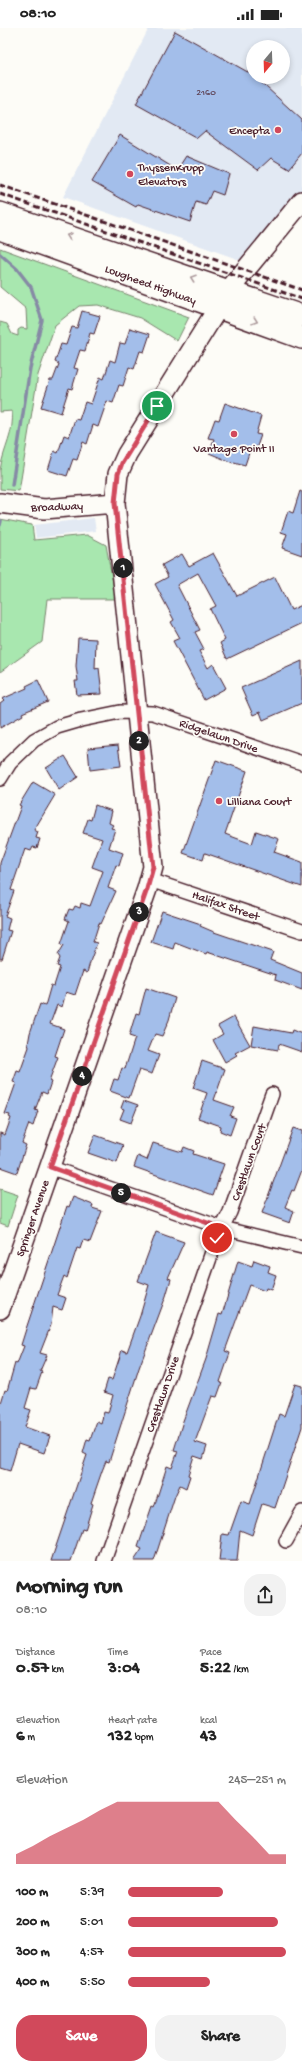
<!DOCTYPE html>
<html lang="en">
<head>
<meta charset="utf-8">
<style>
	:root { --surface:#fff; --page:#f2f2f2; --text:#222; --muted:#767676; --accent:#d1495b }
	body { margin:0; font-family:"Gochi Hand",sans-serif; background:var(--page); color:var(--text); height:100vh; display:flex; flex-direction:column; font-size:15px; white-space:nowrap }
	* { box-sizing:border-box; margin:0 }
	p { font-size:13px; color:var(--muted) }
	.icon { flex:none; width:22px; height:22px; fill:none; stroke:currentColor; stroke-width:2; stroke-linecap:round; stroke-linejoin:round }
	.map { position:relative; height:1533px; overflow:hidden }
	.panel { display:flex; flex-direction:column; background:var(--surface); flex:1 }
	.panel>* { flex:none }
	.needle { width:26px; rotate:199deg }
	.buttons { position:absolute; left:246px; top:12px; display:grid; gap:8px }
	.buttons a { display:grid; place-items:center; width:44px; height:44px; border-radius:50%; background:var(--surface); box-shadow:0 2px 6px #0003; font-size:20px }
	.pin { position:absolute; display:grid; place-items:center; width:34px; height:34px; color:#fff; margin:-17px; border:2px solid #fff; border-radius:50%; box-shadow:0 1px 4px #0007 }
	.km { position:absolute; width:20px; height:20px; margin:-10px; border-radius:50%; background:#222; color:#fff; font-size:11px; line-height:20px; text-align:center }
	.round { display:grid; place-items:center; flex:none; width:42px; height:42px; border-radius:16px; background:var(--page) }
	.overview { display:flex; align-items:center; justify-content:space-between; height:68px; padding:0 16px }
	h1 { font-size:22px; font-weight:700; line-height:30px }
	.metrics { display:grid; grid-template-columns:repeat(3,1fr); gap:6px; height:68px; padding:4px 16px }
	.metrics div { display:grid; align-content:center }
	.metrics b { font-size:17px; font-weight:700 }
	.metrics small { font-size:11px; font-weight:400 }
	.metrics p { font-size:11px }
	.chart { height:112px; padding:8px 16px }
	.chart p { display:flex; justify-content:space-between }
	.chart svg { width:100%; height:72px; margin-top:4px; fill:var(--accent); opacity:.7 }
	.button { display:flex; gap:8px; margin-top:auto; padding:8px 16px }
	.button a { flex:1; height:46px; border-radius:16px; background:var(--accent); color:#fff; font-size:16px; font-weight:700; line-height:46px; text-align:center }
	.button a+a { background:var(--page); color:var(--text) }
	ul { padding:0 16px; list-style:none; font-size:13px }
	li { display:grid; grid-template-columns:64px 48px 1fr; align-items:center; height:30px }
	li i { height:10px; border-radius:5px; background:var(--accent) }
	.status { display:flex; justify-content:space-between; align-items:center; height:28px; padding:0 20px; background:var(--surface); direction:ltr }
	.status svg { height:11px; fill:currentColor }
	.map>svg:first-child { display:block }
	.built { fill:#e2e9f3; fill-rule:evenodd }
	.green { fill:#a8e7af; stroke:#79836d }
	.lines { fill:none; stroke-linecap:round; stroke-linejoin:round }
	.stream { stroke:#868aa5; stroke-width:3.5 }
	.building { fill:#a3beea; stroke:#4a1f2b }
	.street-casing { stroke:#4a1f2b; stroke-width:16 }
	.secondary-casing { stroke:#4a1f2b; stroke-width:22 }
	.primary-casing { stroke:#4a1f2b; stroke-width:24 }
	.street { stroke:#fdfcf7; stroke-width:13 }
	.secondary { stroke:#fdfcf7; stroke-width:19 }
	.primary { stroke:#fdfcf7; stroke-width:21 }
	.rail { stroke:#4a1f2b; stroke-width:3; stroke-dasharray:6 3; stroke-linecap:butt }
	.oneway { stroke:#ac999b }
	.route-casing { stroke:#fff; stroke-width:8 }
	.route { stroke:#d1495b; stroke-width:5 }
	.poi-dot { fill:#d1495b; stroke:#fdfcf7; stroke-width:1.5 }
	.labels { text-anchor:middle; stroke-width:3.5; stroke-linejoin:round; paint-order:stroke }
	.number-label { font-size:10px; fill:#60475b }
	.poi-label { font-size:12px; fill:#4a1f2b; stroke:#fdfcf7; text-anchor:start }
	.street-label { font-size:12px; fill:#4a1f2b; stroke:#fdfcf7 }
</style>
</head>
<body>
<div class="status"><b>08:10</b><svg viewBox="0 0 49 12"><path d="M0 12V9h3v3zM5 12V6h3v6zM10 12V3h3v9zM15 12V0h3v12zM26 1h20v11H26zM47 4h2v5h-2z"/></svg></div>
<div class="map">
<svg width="302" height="1533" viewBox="0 0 302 1533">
	<rect width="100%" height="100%" fill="#fdfcf7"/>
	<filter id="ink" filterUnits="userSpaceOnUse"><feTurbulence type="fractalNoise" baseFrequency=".025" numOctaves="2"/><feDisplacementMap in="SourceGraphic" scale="8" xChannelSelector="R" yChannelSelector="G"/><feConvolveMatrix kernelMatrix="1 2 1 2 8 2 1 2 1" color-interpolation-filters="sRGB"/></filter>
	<g filter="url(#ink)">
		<!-- built -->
		<path class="built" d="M149,0h153v166l-62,66 -177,-63zM253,19h30v30h-30z
			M94,490l2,13 -60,7 -2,-13z"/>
		<!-- green -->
		<path class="green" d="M0,220l189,69 -12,24 -37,-23 -42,-13 -19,1 -24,19 -17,50 -19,116 -19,-2c0,-6 0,-13 0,-19 3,-21 15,-38 12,-59l-12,1v-90l7,2 5,10 6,2v-6l3,-2 6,1 -1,-20 -26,-22z
			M0,491l32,6 2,15 53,-5 19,10 10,54h-69l-5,43 -42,30z
			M0,1161l18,6 -10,31 -8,-3z"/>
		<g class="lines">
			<!-- stream -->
			<path class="stream" d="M0,226l17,15 14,18 11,33 -12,48 -18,117
				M0,497l1,-4"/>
		</g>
		<!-- building -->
		<path class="building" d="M175,3l78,44 49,45v33l-13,16 -18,-11 -13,12 -53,-39 -8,7 -61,-34z
			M120,107l57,35 9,-14 43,18 -6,21 -11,-4 -6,14 -10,-3 -6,20 -52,-18 -2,3 -44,-25z
			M82,283l18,5 -6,18 -4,-1 -5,18 -5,-1 -6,18 4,1 -6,20 -3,-1 -8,25 -20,-6 9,-27h3l6,-16 -4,-2 6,-18 5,1 6,-18 5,1z
			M130,300l20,6 -6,18 -4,-1 -6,18 -5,-2 -6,19 -4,-1 -6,18 -6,-2 -9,26 -5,-2 -6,19 -4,-2 -6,18 -4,-1 -6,17 -19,-6 6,-19 4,2 6,-18 5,2 6,-18 4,1 6,-18 6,2 9,-27 4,2 6,-19 5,2 5,-19 5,1z
			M225,375l36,13 -5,18 5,1 -6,17 -5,-2 -5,15 -11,-3 -1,1 -24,-10 5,-14 -6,-1 7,-19 4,1z
			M300,463l2,1v63l-20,-7 5,-14 -6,-2 7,-21 5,2z
			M213,525l24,43 38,-19 16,33 11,-5v18l-75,36 -7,-16 5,-3 -15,-31 6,-3 -18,-33 -21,12 23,45 -5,2 9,17 -5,2 9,17 5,-4 13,24 -22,12 -31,-59 7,-3 -9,-16 3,-2 -19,-36 13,-7 -6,-12 20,-11 7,12z
			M78,610l18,1 -1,30 4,-1 3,26 -25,1 -2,-14h3l-2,-15z
			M302,633v42l-39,17 -3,-8 -7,3 -12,-27z
			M38,652l10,22 -26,11 1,2 -23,13v-24l4,-3 -2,-2 25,-11 -1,-2z
			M118,717l3,21 -31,4 -2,-22z
			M65,728l13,21 -19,13 -13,-22z
			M216,732l31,11 -22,63 27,10 4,-13 23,8 -5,13 28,10v25l-97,-34 -2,7 -20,-7z
			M33,754l22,13 -21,35 4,2 -2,6 4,1 -3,9 -4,-1 -2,4 -6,-2 -14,41 3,1 -9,25 5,2 -3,12 4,1 -9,28h-2v-96l21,-57 -2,-1z
			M95,777l17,6 -3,12 4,2 -2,3 4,1 -6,19 14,5 -4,13 -3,-1 -8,23 8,3 -15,33 -2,-1 -6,19 4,1 -6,16 -4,14 -4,-2 -8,24 -9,-3 -4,15 -5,-2 -7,19 14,5 -9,27 3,1 -9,24 2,1 -4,12 -5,-2 -7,18 3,1 -5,15 -4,-2 -7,19 4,2 -9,28 -17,-6v-34l5,2 6,-17 -2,-1 1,-2 -5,-1 11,-31 -3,-1 4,-11 3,1 9,-25 -1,-3 2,-11 10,-29 5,2 6,-21 3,1 6,-19 -3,-1 3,-8 -2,-3 6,-10 -3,-1 8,-23 -4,-2 4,-10 4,1 2,-4 5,2 1,-5 9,3 13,-35 -11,-4 10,-28 -19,-6 5,-14 3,1z
			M162,883l39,13 -1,2 14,6 59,20 -3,8 32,13v17l-27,-10 1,-5 -69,-23 -1,2 -31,-12 -2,7 -22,-7z
			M146,960l29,10 -6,22 -7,16 -7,-2 -7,17 11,4 -7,19 -13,-4 -10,28 -19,-7 4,-12 4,1 4,-12 3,1 10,-31 -6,-2 7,-23 3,1z
			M234,989l16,28 -15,8 2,2 -12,7 -12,-22 10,-6 -5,-8z
			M254,998l37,7 1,-3 10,4v18l-23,-8 -1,6 -27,-5z
			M202,1033l23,8 -11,31 20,7 -4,9 6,2 -6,17 -10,-4 1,-5 -23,-8 9,-25 -14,-5z
			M124,1072l14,5 -7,18 -11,-4 4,-10 -3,-1z
			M293,1100l9,3v39l-8,21 -2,-1 -7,17 9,4 -4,12 -28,-10z
			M95,1107l28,10 -6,18 -29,-10z
			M153,1115l29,9 2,-5 10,4 -1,3 31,10 -11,31 -79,-28 4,-11 9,4z
			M73,1169l20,8 -1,3 10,3 -12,31 -7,-2 -3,9 -3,-1 -10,30 -3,-2 -7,19 9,3 -4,12 -9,-3 -2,18 -11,28 7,2 -7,16 2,1 -6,17 -5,-1 -6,20 6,2 -6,17 25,9 -6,17 -26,-9 -8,27 -10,-3v-62l5,-16 2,1 8,-28 2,1 7,-18 -3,-1 5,-16 41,-123 2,1z
			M156,1204l28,10 -16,36 3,1 -5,17 -27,72 -30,94 -3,-1 -4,10 -11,32 2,1 -8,26 -3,-1 -11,32h-20l36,-106 -4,-2 4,-14 3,1 7,-19 4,2 3,-11 4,1 5,-18 -9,-3 4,-13 4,1 10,-30 5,2 13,-36 9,-31 -11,-4z
			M254,1232l16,6 -2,6 8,3 -5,15 -5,-2 -1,3 -16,-6 -24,66 5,2 -10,29 2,1 -5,14 -5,-1 -17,46 12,4 -4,13 -9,-3 -6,19 2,1 -4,12 -6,-3 -5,11 -21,65h-20l8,-12 -4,-2 14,-41 2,1 13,-41 5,2 6,-17 -4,-1 9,-29 23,-62 13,-45 3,1 16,-54 14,5z
			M295,1356l7,2v41l-27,81 -13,-4 -10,31 -12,-5 -3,31h-18l3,-27 7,1 12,-34 9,3 29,-90 5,2z"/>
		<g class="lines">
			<!-- street casing -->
			<g class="street-casing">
				<path id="street" d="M0,751l10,-16 24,-23 23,-13 24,-7 39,-8 33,1 149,50
					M150,852l152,51
					M49,1139l173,61 80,19
					M286,1513l16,-29
					M104,1533l113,-323 13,-26 42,-118"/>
			</g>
			<!-- secondary casing -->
			<g class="secondary-casing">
				<path id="secondary" d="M229,262l73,-89
					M0,475l44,6 71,-6
					M0,1281l147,-420 6,-22 -38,-364 3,-29 9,-20 91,-146"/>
			</g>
			<!-- primary casing -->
			<g class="primary-casing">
				<path id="primary" d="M0,185l302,103
					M0,201l302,109"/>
			</g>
			<!-- street -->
			<use href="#street" class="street"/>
			<!-- secondary -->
			<use href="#secondary" class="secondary"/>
			<!-- primary -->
			<use href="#primary" class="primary"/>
			<!-- rail -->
			<path class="rail" d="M0,157l302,105
				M0,166l302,105"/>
		</g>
		<!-- one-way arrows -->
		<defs><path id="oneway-chevron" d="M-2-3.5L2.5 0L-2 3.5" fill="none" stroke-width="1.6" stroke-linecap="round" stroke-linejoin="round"/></defs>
		<g class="oneway">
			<use href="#oneway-chevron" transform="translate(69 208) rotate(-161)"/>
			<use href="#oneway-chevron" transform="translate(193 250) rotate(-161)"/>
			<use href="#oneway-chevron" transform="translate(255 293) rotate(19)"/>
		</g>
	</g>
	<g class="lines" filter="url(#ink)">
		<!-- route casing -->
		<g class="route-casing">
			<path id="route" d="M157,378l-35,57 -4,11 -3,29 38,364 -6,22 -97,278 172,61 -5,10"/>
		</g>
		<!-- route -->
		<use href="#route" class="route"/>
	</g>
	<!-- markers -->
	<g class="poi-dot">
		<circle cx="278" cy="102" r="4"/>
		<circle cx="130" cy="146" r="4"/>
		<circle cx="234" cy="406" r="4"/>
		<circle cx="219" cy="773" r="4"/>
	</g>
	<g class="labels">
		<!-- number labels -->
		<g class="number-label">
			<text x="206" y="67">2160</text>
		</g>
		<!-- poi labels -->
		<g class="poi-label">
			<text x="270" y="106" text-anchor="end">Encepta</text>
			<text x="138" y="143">ThyssenKrupp<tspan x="138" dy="14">Elevators</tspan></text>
			<text x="234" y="424" text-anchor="middle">Vantage Point II</text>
			<text x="227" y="777">Lilliana Court</text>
		</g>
		<!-- street labels -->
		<g class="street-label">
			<text transform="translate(151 256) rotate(20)" y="4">Lougheed Highway</text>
			<text transform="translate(57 478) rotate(-2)" y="4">Broadway</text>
			<text transform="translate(219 707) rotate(19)" y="4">Ridgelawn Drive</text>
			<text transform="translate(226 877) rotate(19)" y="4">Halifax Street</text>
			<text transform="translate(248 1134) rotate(-70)" y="4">Crestlawn Court</text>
			<text transform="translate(32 1190) rotate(-71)" y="4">Springer Avenue</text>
			<text transform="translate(162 1366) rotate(-71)" y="4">Crestlawn Drive</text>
		</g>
	</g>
</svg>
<div class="buttons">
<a><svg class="needle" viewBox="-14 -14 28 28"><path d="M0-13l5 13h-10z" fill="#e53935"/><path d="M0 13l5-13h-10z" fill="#767676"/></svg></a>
</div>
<div class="pin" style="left:157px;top:378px;background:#1e9e55"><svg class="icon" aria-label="arrive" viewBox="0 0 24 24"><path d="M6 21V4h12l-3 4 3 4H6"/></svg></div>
<div class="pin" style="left:217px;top:1210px;background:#d93025"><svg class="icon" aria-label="check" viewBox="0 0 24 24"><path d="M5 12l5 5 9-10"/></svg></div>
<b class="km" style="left:123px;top:540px">1</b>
<b class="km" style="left:139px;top:713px">2</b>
<b class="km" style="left:139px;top:884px">3</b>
<b class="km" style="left:82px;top:1048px">4</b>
<b class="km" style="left:121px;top:1165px">5</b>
</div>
<section class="panel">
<div class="overview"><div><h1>Morning run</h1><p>08:10</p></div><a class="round"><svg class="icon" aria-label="share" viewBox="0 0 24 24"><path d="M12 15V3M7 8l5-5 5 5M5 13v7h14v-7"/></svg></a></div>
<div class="metrics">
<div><p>Distance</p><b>0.57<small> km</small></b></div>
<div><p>Time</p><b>3:04</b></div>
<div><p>Pace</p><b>5:22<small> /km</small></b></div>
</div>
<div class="metrics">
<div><p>Elevation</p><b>6<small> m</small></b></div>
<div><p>Heart rate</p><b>132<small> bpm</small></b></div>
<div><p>kcal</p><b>43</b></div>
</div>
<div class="chart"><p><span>Elevation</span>245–251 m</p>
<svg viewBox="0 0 160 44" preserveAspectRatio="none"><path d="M0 44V38L10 33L20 27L30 22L40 17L50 11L60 6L70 6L80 6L90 6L100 6L110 6L120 6L130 17L140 27L150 38L160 38V44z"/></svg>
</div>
<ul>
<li><b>100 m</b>5:39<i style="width:60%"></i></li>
<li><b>200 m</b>5:01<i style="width:95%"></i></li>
<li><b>300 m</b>4:57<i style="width:100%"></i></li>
<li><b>400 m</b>5:50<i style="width:52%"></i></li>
</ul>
<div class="button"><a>Save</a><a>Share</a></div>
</section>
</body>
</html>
